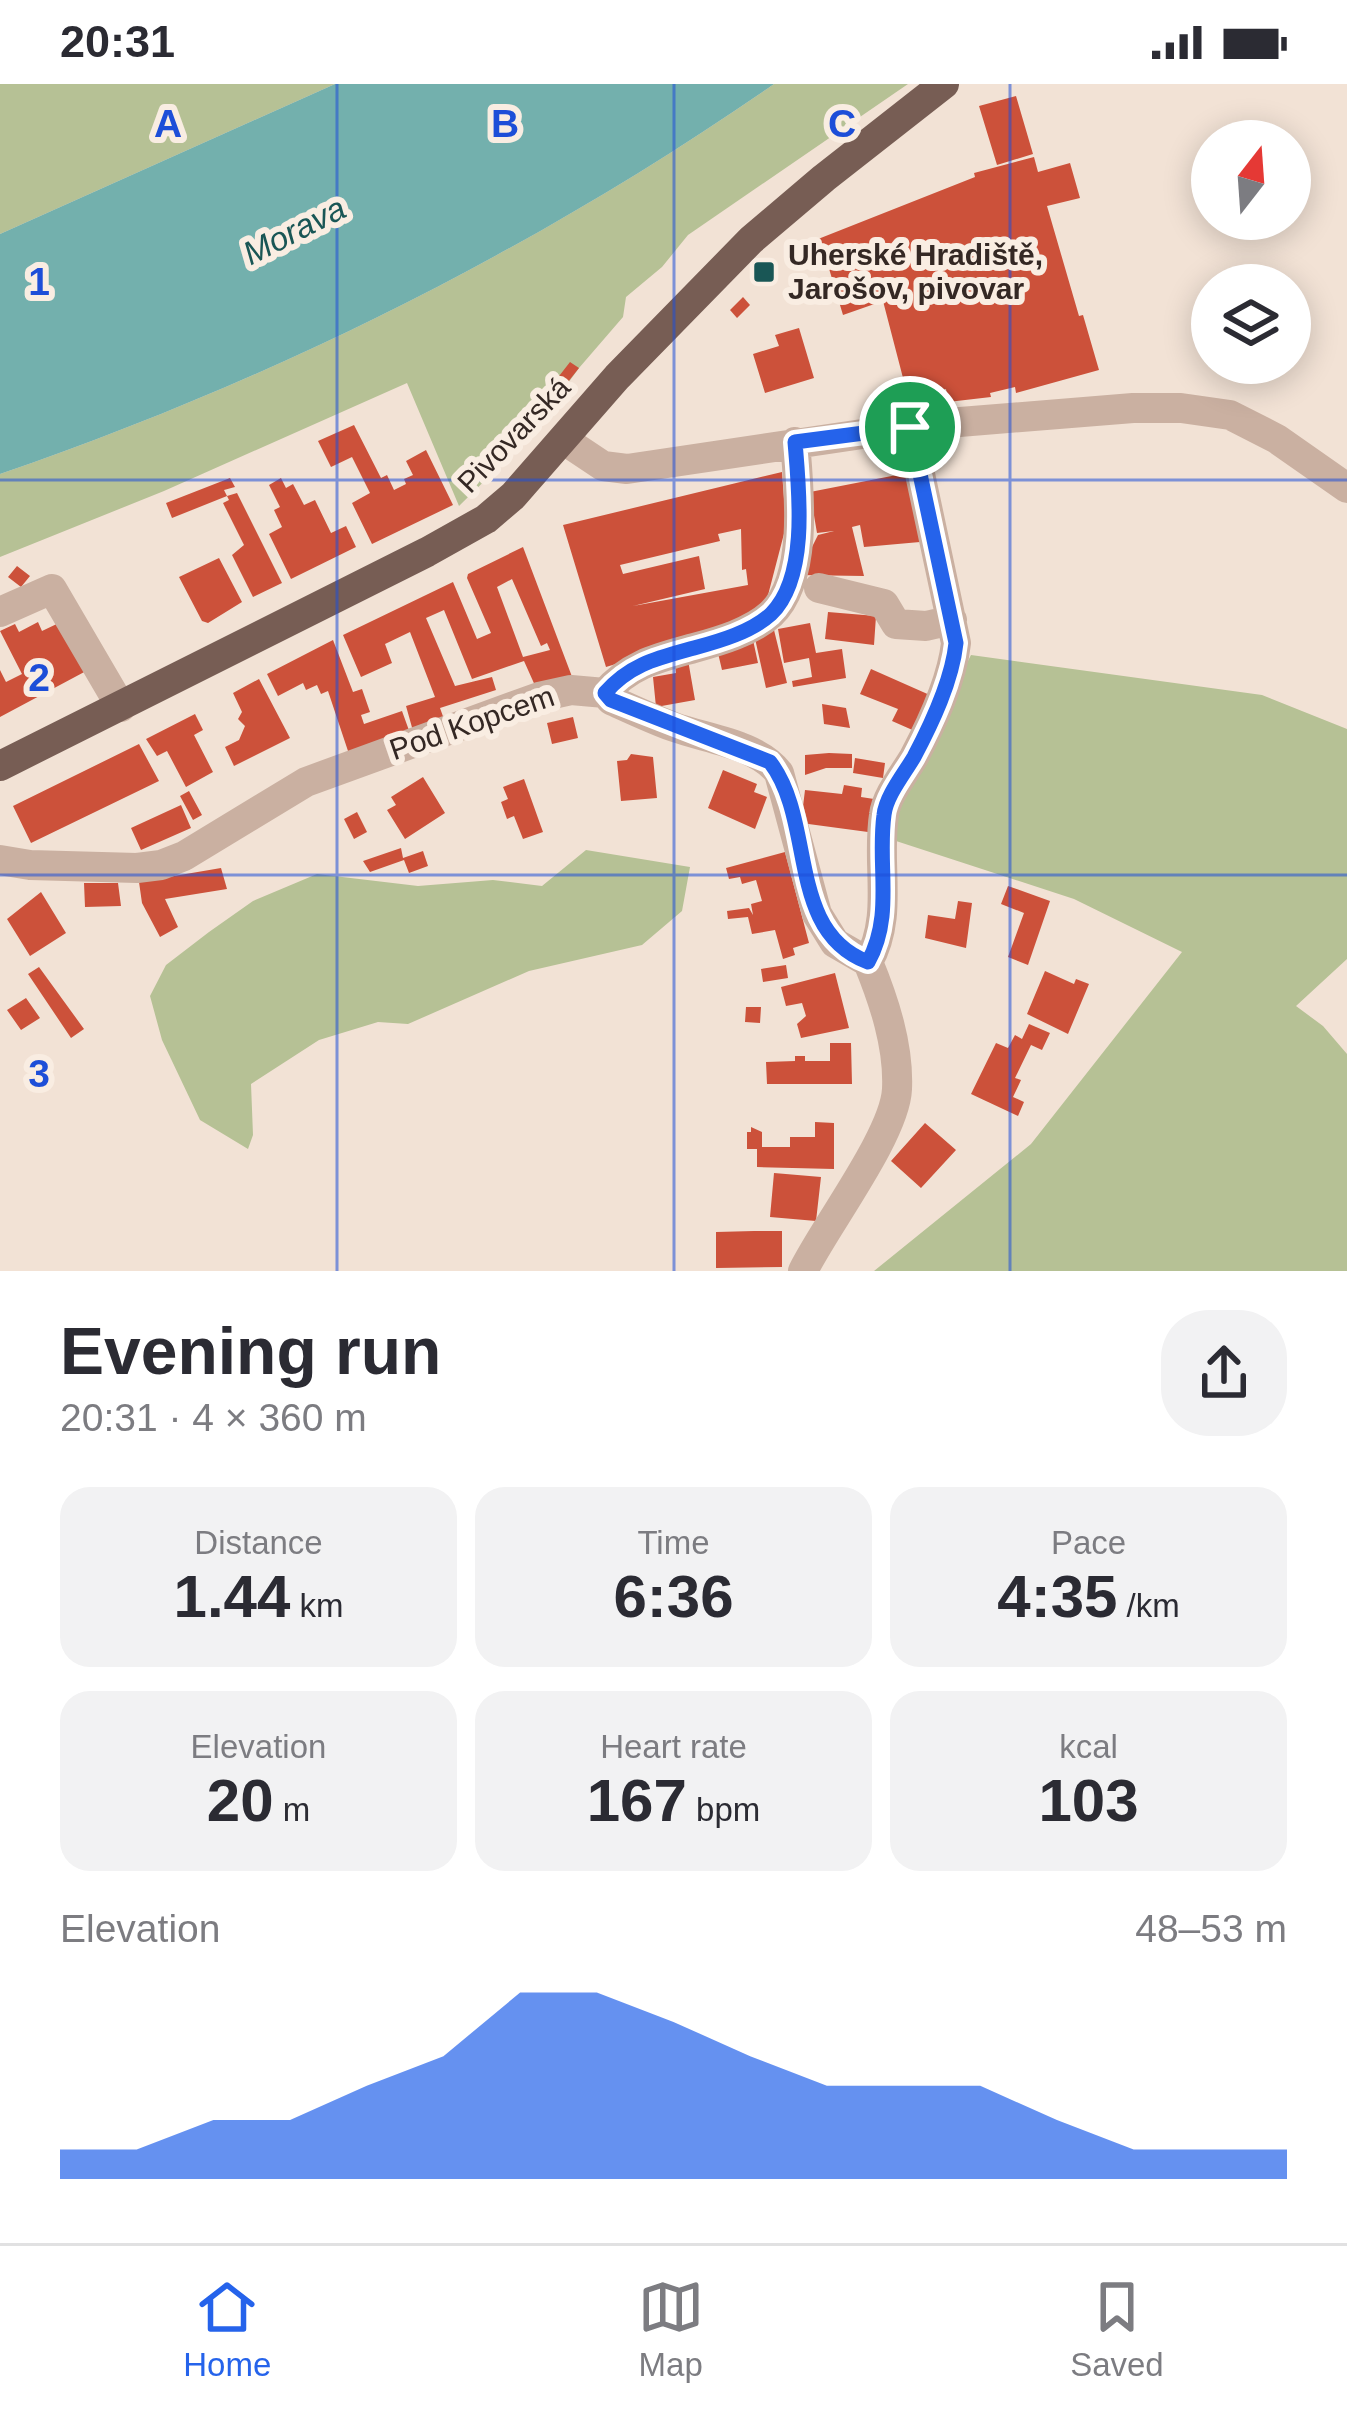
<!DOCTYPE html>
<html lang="en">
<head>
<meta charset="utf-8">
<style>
	:root { --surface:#fff; --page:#f2f2f3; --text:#2b2b33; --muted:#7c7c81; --line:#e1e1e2; --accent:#2563eb }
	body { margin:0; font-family:Arial,sans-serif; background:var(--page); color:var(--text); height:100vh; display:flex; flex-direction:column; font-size:45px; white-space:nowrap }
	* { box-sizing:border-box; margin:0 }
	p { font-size:39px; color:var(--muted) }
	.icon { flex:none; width:66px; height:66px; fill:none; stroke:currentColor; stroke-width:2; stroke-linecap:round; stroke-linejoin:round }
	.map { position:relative; height:1187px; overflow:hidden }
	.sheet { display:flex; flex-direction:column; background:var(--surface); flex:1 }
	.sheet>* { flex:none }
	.needle { width:78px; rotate:17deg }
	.controls { position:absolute; left:1191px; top:36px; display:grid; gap:24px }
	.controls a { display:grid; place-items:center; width:120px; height:120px; border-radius:50%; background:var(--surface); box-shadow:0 6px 30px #0003; font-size:60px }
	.pin { position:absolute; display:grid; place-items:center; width:102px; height:102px; color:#fff; margin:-51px; border:6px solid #fff; border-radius:50%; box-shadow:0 3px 12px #0007 }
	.round { display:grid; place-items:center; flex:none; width:126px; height:126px; border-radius:48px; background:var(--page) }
	.head { display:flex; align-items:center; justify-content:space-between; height:204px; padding:0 60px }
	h1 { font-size:66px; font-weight:700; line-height:90px }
	.figures { display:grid; grid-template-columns:repeat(3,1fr); gap:18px; height:204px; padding:12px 60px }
	.figures div { display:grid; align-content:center; border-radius:30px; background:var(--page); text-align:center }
	.figures b { font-size:60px; font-weight:700 }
	.figures small { font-size:33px; font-weight:400 }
	.figures p { font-size:33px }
	.chart { height:336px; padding:24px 60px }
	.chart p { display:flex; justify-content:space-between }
	.chart svg { width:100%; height:216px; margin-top:12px; fill:var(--accent); opacity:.7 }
	.status { display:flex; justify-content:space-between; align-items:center; height:84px; padding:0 60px; background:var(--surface); direction:ltr }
	.status svg { height:33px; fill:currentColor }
	.dock { display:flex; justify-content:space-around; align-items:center; height:168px; border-top:3px solid var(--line); background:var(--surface); font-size:33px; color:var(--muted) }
	.dock a { display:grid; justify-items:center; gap:6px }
	.dock .selected { color:var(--accent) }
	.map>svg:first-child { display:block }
	.green { fill:#b6c195 }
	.water { fill:#73b0ad }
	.building { fill:#cc513a; fill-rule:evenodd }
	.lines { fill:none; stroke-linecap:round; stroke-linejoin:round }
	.minor { stroke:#cab0a1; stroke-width:30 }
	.major { stroke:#775d54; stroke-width:30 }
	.route-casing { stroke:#fff; stroke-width:24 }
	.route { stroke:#2563eb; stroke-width:15 }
	.grid { fill:none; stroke:#1d4ed8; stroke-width:3; stroke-opacity:0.55 }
	.poi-dot { fill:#195655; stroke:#f9ede2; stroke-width:4.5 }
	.labels { text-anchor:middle; stroke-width:12; stroke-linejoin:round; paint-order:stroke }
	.poi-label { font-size:30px; font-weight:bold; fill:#342824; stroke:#f9ede2; text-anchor:start }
	.street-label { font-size:30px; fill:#342824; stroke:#f9ede2 }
	.water-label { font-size:33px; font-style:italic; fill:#195655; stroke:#f9ede2 }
	.grid-label { font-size:39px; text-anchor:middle; font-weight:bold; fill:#1d4ed8; stroke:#f9ede2; stroke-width:12; stroke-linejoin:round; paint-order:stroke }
</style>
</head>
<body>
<div class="status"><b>20:31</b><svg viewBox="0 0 49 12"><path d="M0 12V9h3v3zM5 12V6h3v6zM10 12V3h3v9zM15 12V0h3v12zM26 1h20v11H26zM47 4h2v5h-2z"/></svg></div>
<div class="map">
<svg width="1347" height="1187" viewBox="0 0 1347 1187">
	<rect width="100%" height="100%" fill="#f2e2d5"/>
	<!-- green -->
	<path class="green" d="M0,0h335l-335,150z
		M774,0h134l-220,151 -26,32 -36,30 -3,20 -44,51 -51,70 -69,68 -52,-123 -243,108 -164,66v-83c274,-94 536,-225 774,-390z
		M971,571l291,40 85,34v230l-51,47 27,20 24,28v217h-473l157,-127 151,-192 -108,-53 -181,-59 -2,-27z
		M586,766l104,17 -8,44 -40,34 -113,26 -121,53 -30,-2 -59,18 -68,44 2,51 -5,14 -48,-29 -38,-80 -12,-44 16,-31 43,-33 44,-31 64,-27 101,12 75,-6 49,6z"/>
	<!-- water -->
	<path class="water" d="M335,0h439c-238,165 -500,296 -774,390v-240z"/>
	<!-- building -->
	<path class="building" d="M1016,12l17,58 -36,11 -18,-59z
		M1034,73l4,15 32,-9 10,35 -33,8 32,110 4,-1 16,55 -83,23 -1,-6 -25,6 1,4 -43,5 -2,-13 -37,12 -26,-100 -40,14 -16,-53 -13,4 -6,-23 167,-66 -1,-4z
		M743,213l7,8 -13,13 -7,-8z
		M799,244l15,50 -49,15 -12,-39 26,-8 -4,-11z
		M570,278l9,6 -15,19 -8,-7z
		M354,341l27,53 6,-3 7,15 12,-6 -2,-5 9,-4 -7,-14 20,-11 27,55 -81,39 -20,-41 18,-10 -18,-36 -21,10 -13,-26z
		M782,388l4,54 -19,73 -14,15 -40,20 -107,33 -43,-142zM741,445l1,41 4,-1 2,16 -115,21 72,-17 -6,-33 -76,18 -3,-9 100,-24 -2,-7z
		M907,389l13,69 -56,5 -4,-22 -8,2 12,49 -66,-1 20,-40 16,-4 -17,2 -7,-41z
		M230,394l5,9 -11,3 3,6 -55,22 -6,-15z
		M281,394l5,10 7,-4 11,21 11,-5 16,33 15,-7 10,21 -65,32 -22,-45 13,-7 -8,-17 6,-3 -11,-22z
		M237,409l45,90 -29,14 -21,-42 12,-10 -21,-42 6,-3 -2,-4z
		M523,463l51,135 -37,8 -13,-29 -52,18 -28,-69 -18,8 29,68 37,-9 4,13 -56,18 5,14 -32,9 -7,-25 29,-9 -25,-65 -25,12 7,19 -31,14 -18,-42 110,-53 24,57 14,-6 -24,-55 1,-4zM512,495l29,67 6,-3 3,7 -27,7 -26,-70z
		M219,474l23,44 -34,21 -6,-2 -23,-44z
		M17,482l13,10 -9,11 -13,-10z
		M828,528l48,4 -2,29 -49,-6z
		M63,537l25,49 -88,47v-47l6,12 16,-8 -22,-43 15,-7 4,8 19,-10 4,9z
		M810,539l6,30 26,-4 4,29 -53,9 -1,-6 20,-4 -3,-19 -25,5 -6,-34z
		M774,546l13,53 -21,5 -12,-54z
		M333,556l20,52 9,-3 8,23 -9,3 3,9 38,-13 9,25 -61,21 -22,-66 -7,3 -4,-9 -11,5 -3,-7 -25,13 -11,-22z
		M753,556l5,23 -36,7 -5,-21z
		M688,576l7,40 -39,7 -3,-30 23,-4 -1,-10z
		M871,585l61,27 -15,36 -25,-11 6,-12 -38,-15z
		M259,595l31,59 -56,28 -9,-19 14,-7 6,-14 -7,-7 4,-7 -9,-19z
		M822,620l24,4 4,20 -26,-4z
		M195,630l8,16 -9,5 19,37 -27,15 -19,-36 -10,5 -11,-17z
		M573,633l5,21 -26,6 -5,-21z
		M139,660l20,37 -128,62 -18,-37z
		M829,669l23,1v14h-26l-21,7v-20z
		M631,670l22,3 4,41 -36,3 -4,-40 10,-1z
		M855,674l30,5 -2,15 -30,-5z
		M723,686l34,14 -3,8 13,5 -12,32 -47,-21z
		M423,693l22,36 -40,26 -18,-29 9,-5 -5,-8z
		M524,695l19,53 -20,7 -9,-23 -7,3 -6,-17 7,-3 -5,-12z
		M844,701l18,3 -1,9 13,2 -6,33 -67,-9 4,-33 37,4z
		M189,707l13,24 -9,5 -13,-24z
		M181,721l10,23 -50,22 -10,-22z
		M357,728l10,20 -13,7 -10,-20z
		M401,764l2,10 20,-7 5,15 -19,7 -5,-13 -34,12 -7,-11z
		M785,768l24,91 -16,5 2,7 -12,4 -8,-29 -23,4 -4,-17 -20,2 -1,-8 22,-3 4,7 -2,-11 11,-3 -6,-21 -14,4 -2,-7 -11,2 -3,-11z
		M221,784l6,21 -62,10 13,28 -18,10 -18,-34 -3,-21z
		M84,799h34l3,23 -36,1z
		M1008,802l42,15 -22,64 -20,-8 16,-44 -23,-9z
		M41,808l25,41 -36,23 -23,-37z
		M958,817l14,2 -6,45 -41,-10 3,-23 27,4z
		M786,881l2,13 -25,4 -2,-13z
		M39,883l45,62 -13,9 -43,-64z
		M1045,887l29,13 2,-5 13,5 -21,50 -41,-20z
		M835,889l14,55 -48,10 -4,-14 9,-8 -4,-13 -16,3 -5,-19z
		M26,914l14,20 -19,12 -14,-20z
		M746,923h15l-1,16 -15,-1z
		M1029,940l21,9 -8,17 -11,-5 -16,33 6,2 -8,17 11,5 -6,14 -47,-22 25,-51 12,5 7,-13 7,4z
		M830,959h21l1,41h-85l-1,-22 29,-1v-5h10v5h25z
		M815,1038l19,1v46l-77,-2v-18h-10v-17h4v-5l11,5v15h28v-10h25z
		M925,1039l31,27 -35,38 -30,-27z
		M774,1089l47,4 -5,44 -46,-4z
		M754,1147h28v36l-66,1v-36z"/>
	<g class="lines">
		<!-- minor -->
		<path class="minor" d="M564,356l39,26 24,3 296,-44 210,-17h48l49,7 47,24 70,49
			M819,504l65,16 12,20 30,2 26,-6
			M0,528l52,-23 69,118
			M605,609c25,-29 53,-35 89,-45 26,-7 57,-16 77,-34 38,-36 28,-125 24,-172
			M0,776l30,5 107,3 24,-3 23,-9 122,-74 233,-85 32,-7 34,3 6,7c20,9 41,19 63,27 33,12 83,17 105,46l38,141 18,29 33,19c16,39 31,84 29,127 -2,46 -72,137 -94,182
			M868,878c26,-46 8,-97 16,-147 2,-19 20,-41 30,-58 18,-34 38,-76 42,-114l-46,-216"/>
		<!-- major -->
		<path class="major" d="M0,682l427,-214 59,-33 27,-23 104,-119 134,-137 73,-62 120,-94"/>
	</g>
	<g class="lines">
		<!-- route casing -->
		<g class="route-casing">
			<path id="route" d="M910,343l46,216c-4,38 -24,80 -42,114 -10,17 -28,39 -30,58 -7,50 10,101 -16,147 -82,-31 -52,-140 -98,-200l-159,-62 -6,-7c25,-29 53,-35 89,-45 26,-7 57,-16 77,-34 38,-37 28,-124 24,-172z"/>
		</g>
		<!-- route -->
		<use href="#route" class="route"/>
	</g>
	<!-- grid -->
	<path class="grid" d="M337,0v1187M674,0v1187M1010,0v1187M0,396h1347M0,791h1347"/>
	<!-- markers -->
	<rect class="poi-dot" x="752" y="176" width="24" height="24" rx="6"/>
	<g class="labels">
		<!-- poi labels -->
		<g class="poi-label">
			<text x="788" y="181">Uherské Hradiště,<tspan x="788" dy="34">Jarošov, pivovar</tspan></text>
		</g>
		<!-- street labels -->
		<g class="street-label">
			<text transform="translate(514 351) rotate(-46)" y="10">Pivovarská</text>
			<text transform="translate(472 639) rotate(-19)" y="10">Pod Kopcem</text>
		</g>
		<!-- water labels -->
		<g class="water-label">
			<text transform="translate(294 146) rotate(-27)" y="12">Morava</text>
		</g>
	</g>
	<g class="grid-label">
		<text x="168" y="53">A</text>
		<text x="505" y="53">B</text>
		<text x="842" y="53">C</text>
		<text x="39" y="211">1</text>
		<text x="39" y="607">2</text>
		<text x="39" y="1003">3</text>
	</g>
</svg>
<div class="controls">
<a><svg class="needle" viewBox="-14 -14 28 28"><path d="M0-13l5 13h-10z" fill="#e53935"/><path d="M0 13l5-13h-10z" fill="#7c7c81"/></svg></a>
<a><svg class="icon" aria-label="layers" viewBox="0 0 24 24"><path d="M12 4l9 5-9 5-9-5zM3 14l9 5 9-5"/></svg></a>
</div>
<div class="pin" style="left:910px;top:343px;background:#1e9e55"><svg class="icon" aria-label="arrive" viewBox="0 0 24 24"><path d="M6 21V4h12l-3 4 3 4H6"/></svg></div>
</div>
<section class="sheet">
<div class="head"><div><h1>Evening run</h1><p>20:31 · 4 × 360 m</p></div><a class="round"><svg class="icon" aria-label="share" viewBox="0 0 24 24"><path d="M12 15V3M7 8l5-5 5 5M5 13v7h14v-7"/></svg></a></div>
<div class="figures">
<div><p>Distance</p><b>1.44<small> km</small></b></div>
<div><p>Time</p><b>6:36</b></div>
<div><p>Pace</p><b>4:35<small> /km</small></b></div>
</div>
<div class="figures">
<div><p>Elevation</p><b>20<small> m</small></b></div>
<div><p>Heart rate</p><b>167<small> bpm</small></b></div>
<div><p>kcal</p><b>103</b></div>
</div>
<div class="chart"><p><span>Elevation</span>48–53 m</p>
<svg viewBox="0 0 160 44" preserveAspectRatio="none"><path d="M0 44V38L10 38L20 32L30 32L40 25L50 19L60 6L70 6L80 12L90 19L100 25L110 25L120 25L130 32L140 38L150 38L160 38V44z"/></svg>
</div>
</section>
<nav class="dock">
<a class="selected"><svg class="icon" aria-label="home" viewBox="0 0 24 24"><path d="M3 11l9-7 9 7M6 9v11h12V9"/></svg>Home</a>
<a><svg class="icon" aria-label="map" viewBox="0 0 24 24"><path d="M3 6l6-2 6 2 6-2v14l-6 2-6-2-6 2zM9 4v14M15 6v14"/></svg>Map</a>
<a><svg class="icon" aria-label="saved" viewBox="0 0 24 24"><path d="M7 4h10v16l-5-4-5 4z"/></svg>Saved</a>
</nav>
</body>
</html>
